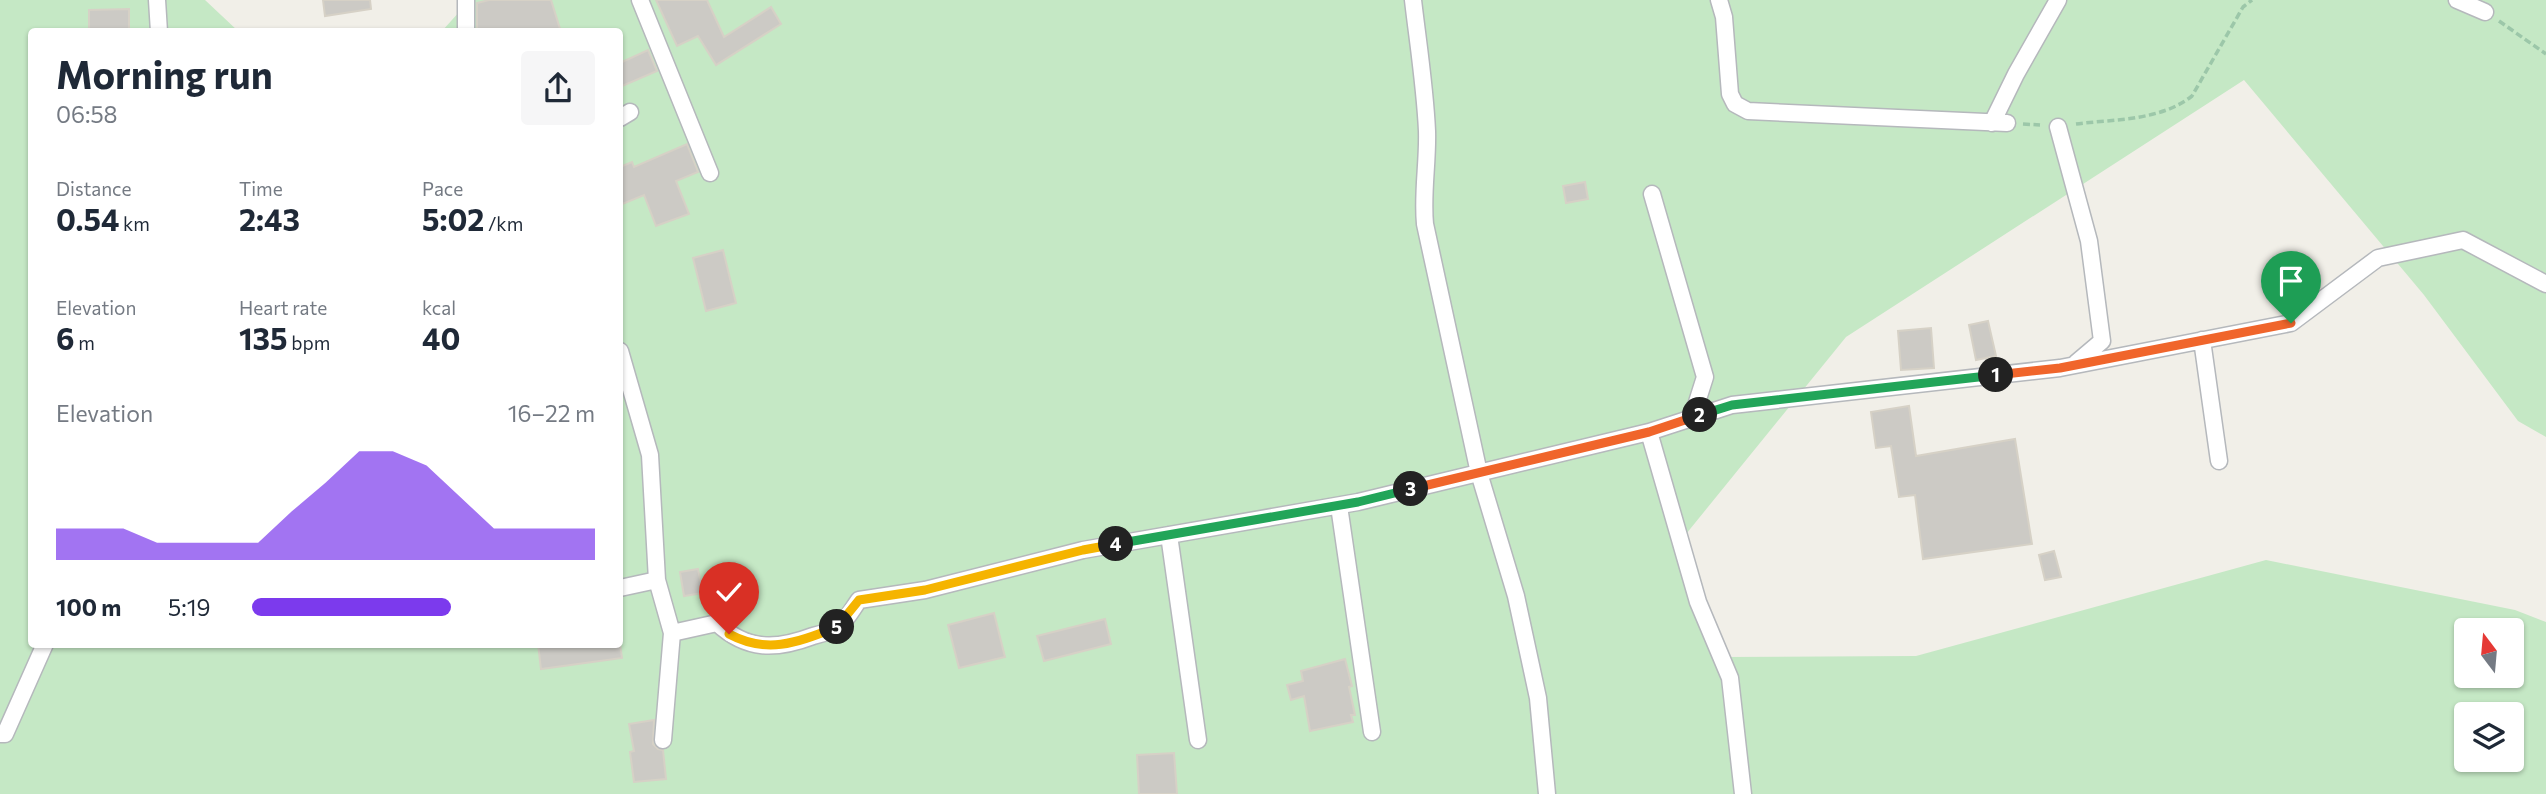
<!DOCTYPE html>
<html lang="en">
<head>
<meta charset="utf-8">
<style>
	:root { --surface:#fff; --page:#f6f6f7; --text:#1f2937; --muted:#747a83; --accent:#7c3aed }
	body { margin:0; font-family:Commissioner,sans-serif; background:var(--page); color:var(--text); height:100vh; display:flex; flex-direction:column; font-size:26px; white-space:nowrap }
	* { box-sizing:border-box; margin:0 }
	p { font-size:23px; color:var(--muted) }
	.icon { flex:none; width:38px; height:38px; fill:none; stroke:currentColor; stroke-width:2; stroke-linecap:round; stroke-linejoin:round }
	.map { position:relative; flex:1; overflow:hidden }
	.panel { position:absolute; left:28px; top:28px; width:595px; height:620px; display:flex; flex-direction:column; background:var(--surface); border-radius:7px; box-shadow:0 2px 5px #0004 }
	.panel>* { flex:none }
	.needle { width:46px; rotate:344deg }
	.controls { position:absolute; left:2454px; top:618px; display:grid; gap:14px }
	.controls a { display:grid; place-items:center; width:70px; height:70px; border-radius:7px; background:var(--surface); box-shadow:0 2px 5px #0004; font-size:35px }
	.pin { position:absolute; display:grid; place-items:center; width:60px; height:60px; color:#fff; margin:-72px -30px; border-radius:50% 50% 50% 0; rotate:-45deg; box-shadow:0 0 7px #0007 }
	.pin .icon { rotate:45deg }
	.km { position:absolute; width:35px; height:35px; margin:-18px; border-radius:50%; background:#222; color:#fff; font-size:19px; line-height:35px; text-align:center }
	.round { display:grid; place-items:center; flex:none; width:74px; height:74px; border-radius:7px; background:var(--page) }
	.head { display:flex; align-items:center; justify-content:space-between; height:119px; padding:0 28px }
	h1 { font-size:38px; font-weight:700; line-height:52px }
	.metrics { display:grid; grid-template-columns:repeat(3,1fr); gap:10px; height:119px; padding:7px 28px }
	.metrics div { display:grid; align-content:center }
	.metrics b { font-size:30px; font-weight:700 }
	.metrics small { font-size:19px; font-weight:400 }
	.metrics p { font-size:19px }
	.chart { height:196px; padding:14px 28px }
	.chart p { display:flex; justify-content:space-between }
	.chart svg { width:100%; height:126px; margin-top:7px; fill:var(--accent); opacity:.7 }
	ul { padding:0 28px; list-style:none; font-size:23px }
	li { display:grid; grid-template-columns:112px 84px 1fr; align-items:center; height:52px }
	li i { height:18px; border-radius:9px; background:var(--accent) }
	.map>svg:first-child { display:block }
	.green { fill:#c5e8c5; fill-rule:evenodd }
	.building { fill:#cccac5; stroke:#d6d1c6; stroke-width:2 }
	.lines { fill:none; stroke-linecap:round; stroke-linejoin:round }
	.minor-casing { stroke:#b5b8bc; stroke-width:19 }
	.path { stroke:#9cc7a9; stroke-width:3.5; stroke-dasharray:7 3.5; stroke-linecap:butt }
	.minor { stroke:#fff; stroke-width:16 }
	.split-1-casing { stroke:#fff; stroke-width:14 }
	.split-2-casing { stroke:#fff; stroke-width:14 }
	.split-3-casing { stroke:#fff; stroke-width:14 }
	.split-4-casing { stroke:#fff; stroke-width:14 }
	.split-5-casing { stroke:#fff; stroke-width:14 }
	.split-6-casing { stroke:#fff; stroke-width:14 }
	.split-1 { stroke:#f0652b; stroke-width:9 }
	.split-2 { stroke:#22a559; stroke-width:9 }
	.split-3 { stroke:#f0652b; stroke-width:9 }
	.split-4 { stroke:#22a559; stroke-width:9 }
	.split-5 { stroke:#f5b400; stroke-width:9 }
	.split-6 { stroke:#f5b400; stroke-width:9 }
</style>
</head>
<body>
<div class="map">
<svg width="2546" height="794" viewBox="0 0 2546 794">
	<rect width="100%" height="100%" fill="#f1efe8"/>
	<!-- green -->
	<path class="green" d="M0,0h205l33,31 -206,1v612h588v-612l-178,-1 28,-31h2076v437l-28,-16 -94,-126 -180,-215 -398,257 -164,202 41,118 193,-1 350,-96 249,50 31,12v172h-2546zM2466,630h45v46h-45zM2466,714h45v46h-45z"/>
	<!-- building -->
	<path class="building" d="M323,0h47l1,9 -46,7z
		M489,0h62l10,32h-84v-29z
		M656,0h51l17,37 47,-30 10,17 -65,41 -18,-29 -21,10z
		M129,9v23h-40v-22z
		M648,50l9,21 -37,16v-24z
		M687,144l11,28 -22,9 13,33 -33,12 -12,-31 -24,10v-38l12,-5 2,5z
		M1585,182l3,17 -22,4 -3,-17z
		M723,250l13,53 -30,8 -13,-53z
		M1988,321l8,35 -20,4 -7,-35z
		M1931,328l3,40 -33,2 -3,-39z
		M1909,406l7,50 99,-17 17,105 -109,15 -8,-64 -16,2 -8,-51 -15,2 -5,-36z
		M2054,551l7,26 -16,3 -6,-25z
		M698,569l5,24 -19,3 -4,-24z
		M994,613l11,44 -46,11 -11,-43z
		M1105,619l6,25 -67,17 -7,-25z
		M538,644h82l2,14 -81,11z
		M1345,659l7,27 -3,1 6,28h-4l2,7 -43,9 -6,-35 -13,4 -4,-15 16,-4 -2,-10z
		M654,720l-1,24 5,5 5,1 3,29 -32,3 -4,-30 4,-1 -5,-27z
		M1174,753l3,41h-38l-2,-39z"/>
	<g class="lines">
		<!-- minor casing -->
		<g class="minor-casing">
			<path id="minor" d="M157,0l2,32
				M466,0v32
				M640,0l70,173
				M1413,0c5,43 12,87 14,131 1,31 -5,62 -2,93l54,249 37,123 22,102 9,96
				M1719,0l5,17 6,77 5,10 13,7 259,12
				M2457,0l28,12
				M620,118l10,-6
				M1992,123l24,-49 42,-74
				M2058,127l31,114 13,100 -26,22
				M1652,194l53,183 -13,41
				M2202,340l17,121
				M620,351l30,104 7,125 -37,8
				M1649,432l49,170 32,76 13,116
				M1339,506l33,226
				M1169,535l29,205
				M657,580l15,53 -9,107
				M672,633l45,-10c30,28 59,27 96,13 8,-2 20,-5 26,-10 8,-6 14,-18 20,-26l66,-10 158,-40 275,-48 291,-70 83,-27 328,-37 231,-45 87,-65 85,-18 83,44
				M0,734h5l40,-90"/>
		</g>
		<!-- path -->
		<path class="path" d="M2499,21l47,33
			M2023,124l17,1
			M2076,124c39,-5 84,-3 116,-28l51,-89 9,-7"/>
		<!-- minor -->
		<use href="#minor" class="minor"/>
	</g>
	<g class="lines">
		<!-- split-1 casing -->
		<g class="split-1-casing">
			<path id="split-1" d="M1996,375l64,-7 231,-45"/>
		</g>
		<!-- split-2 casing -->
		<g class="split-2-casing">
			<path id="split-2" d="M1700,415l32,-10 264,-30"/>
		</g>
		<!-- split-3 casing -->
		<g class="split-3-casing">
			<path id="split-3" d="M1411,489l238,-57 51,-17"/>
		</g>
		<!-- split-4 casing -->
		<g class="split-4-casing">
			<path id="split-4" d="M1116,544l242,-42 53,-13"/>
		</g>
		<!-- split-5 casing -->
		<g class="split-5-casing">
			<path id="split-5" d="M837,627l22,-27 66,-10 158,-40 33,-6"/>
		</g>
		<!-- split-6 casing -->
		<g class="split-6-casing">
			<path id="split-6" d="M729,634c39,21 69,8 108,-7"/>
		</g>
		<!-- split-1 -->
		<use href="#split-1" class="split-1"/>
		<!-- split-2 -->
		<use href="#split-2" class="split-2"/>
		<!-- split-3 -->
		<use href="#split-3" class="split-3"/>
		<!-- split-4 -->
		<use href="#split-4" class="split-4"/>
		<!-- split-5 -->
		<use href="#split-5" class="split-5"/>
		<!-- split-6 -->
		<use href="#split-6" class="split-6"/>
	</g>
</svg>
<div class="controls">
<a><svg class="needle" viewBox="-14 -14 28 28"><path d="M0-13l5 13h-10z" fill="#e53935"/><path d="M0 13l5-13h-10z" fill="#747a83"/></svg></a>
<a><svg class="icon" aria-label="layers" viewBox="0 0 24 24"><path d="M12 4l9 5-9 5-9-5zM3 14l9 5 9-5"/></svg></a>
</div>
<div class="pin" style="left:2291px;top:323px;background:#1e9e55"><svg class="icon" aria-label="arrive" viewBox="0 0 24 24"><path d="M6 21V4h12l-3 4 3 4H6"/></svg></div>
<div class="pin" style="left:729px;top:634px;background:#d93025"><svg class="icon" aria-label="check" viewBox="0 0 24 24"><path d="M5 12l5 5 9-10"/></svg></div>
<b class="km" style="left:1996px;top:375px">1</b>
<b class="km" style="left:1700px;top:415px">2</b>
<b class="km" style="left:1411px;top:489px">3</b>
<b class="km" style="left:1116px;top:544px">4</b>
<b class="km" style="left:837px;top:627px">5</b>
<section class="panel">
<div class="head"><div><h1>Morning run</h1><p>06:58</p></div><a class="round"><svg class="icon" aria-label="share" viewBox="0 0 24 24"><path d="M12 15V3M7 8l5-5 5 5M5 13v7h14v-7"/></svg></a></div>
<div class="metrics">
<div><p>Distance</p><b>0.54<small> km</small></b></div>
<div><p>Time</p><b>2:43</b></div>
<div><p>Pace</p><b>5:02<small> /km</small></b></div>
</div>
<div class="metrics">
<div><p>Elevation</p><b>6<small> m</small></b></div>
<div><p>Heart rate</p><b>135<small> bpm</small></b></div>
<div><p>kcal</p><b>40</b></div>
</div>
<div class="chart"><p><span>Elevation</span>16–22 m</p>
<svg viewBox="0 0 160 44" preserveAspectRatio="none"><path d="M0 44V33L10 33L20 33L30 38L40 38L50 38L60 38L70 27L80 17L90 6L100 6L110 11L120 22L130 33L140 33L150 33L160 33V44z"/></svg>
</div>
<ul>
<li><b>100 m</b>5:19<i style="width:58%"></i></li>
</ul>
</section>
</div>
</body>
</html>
